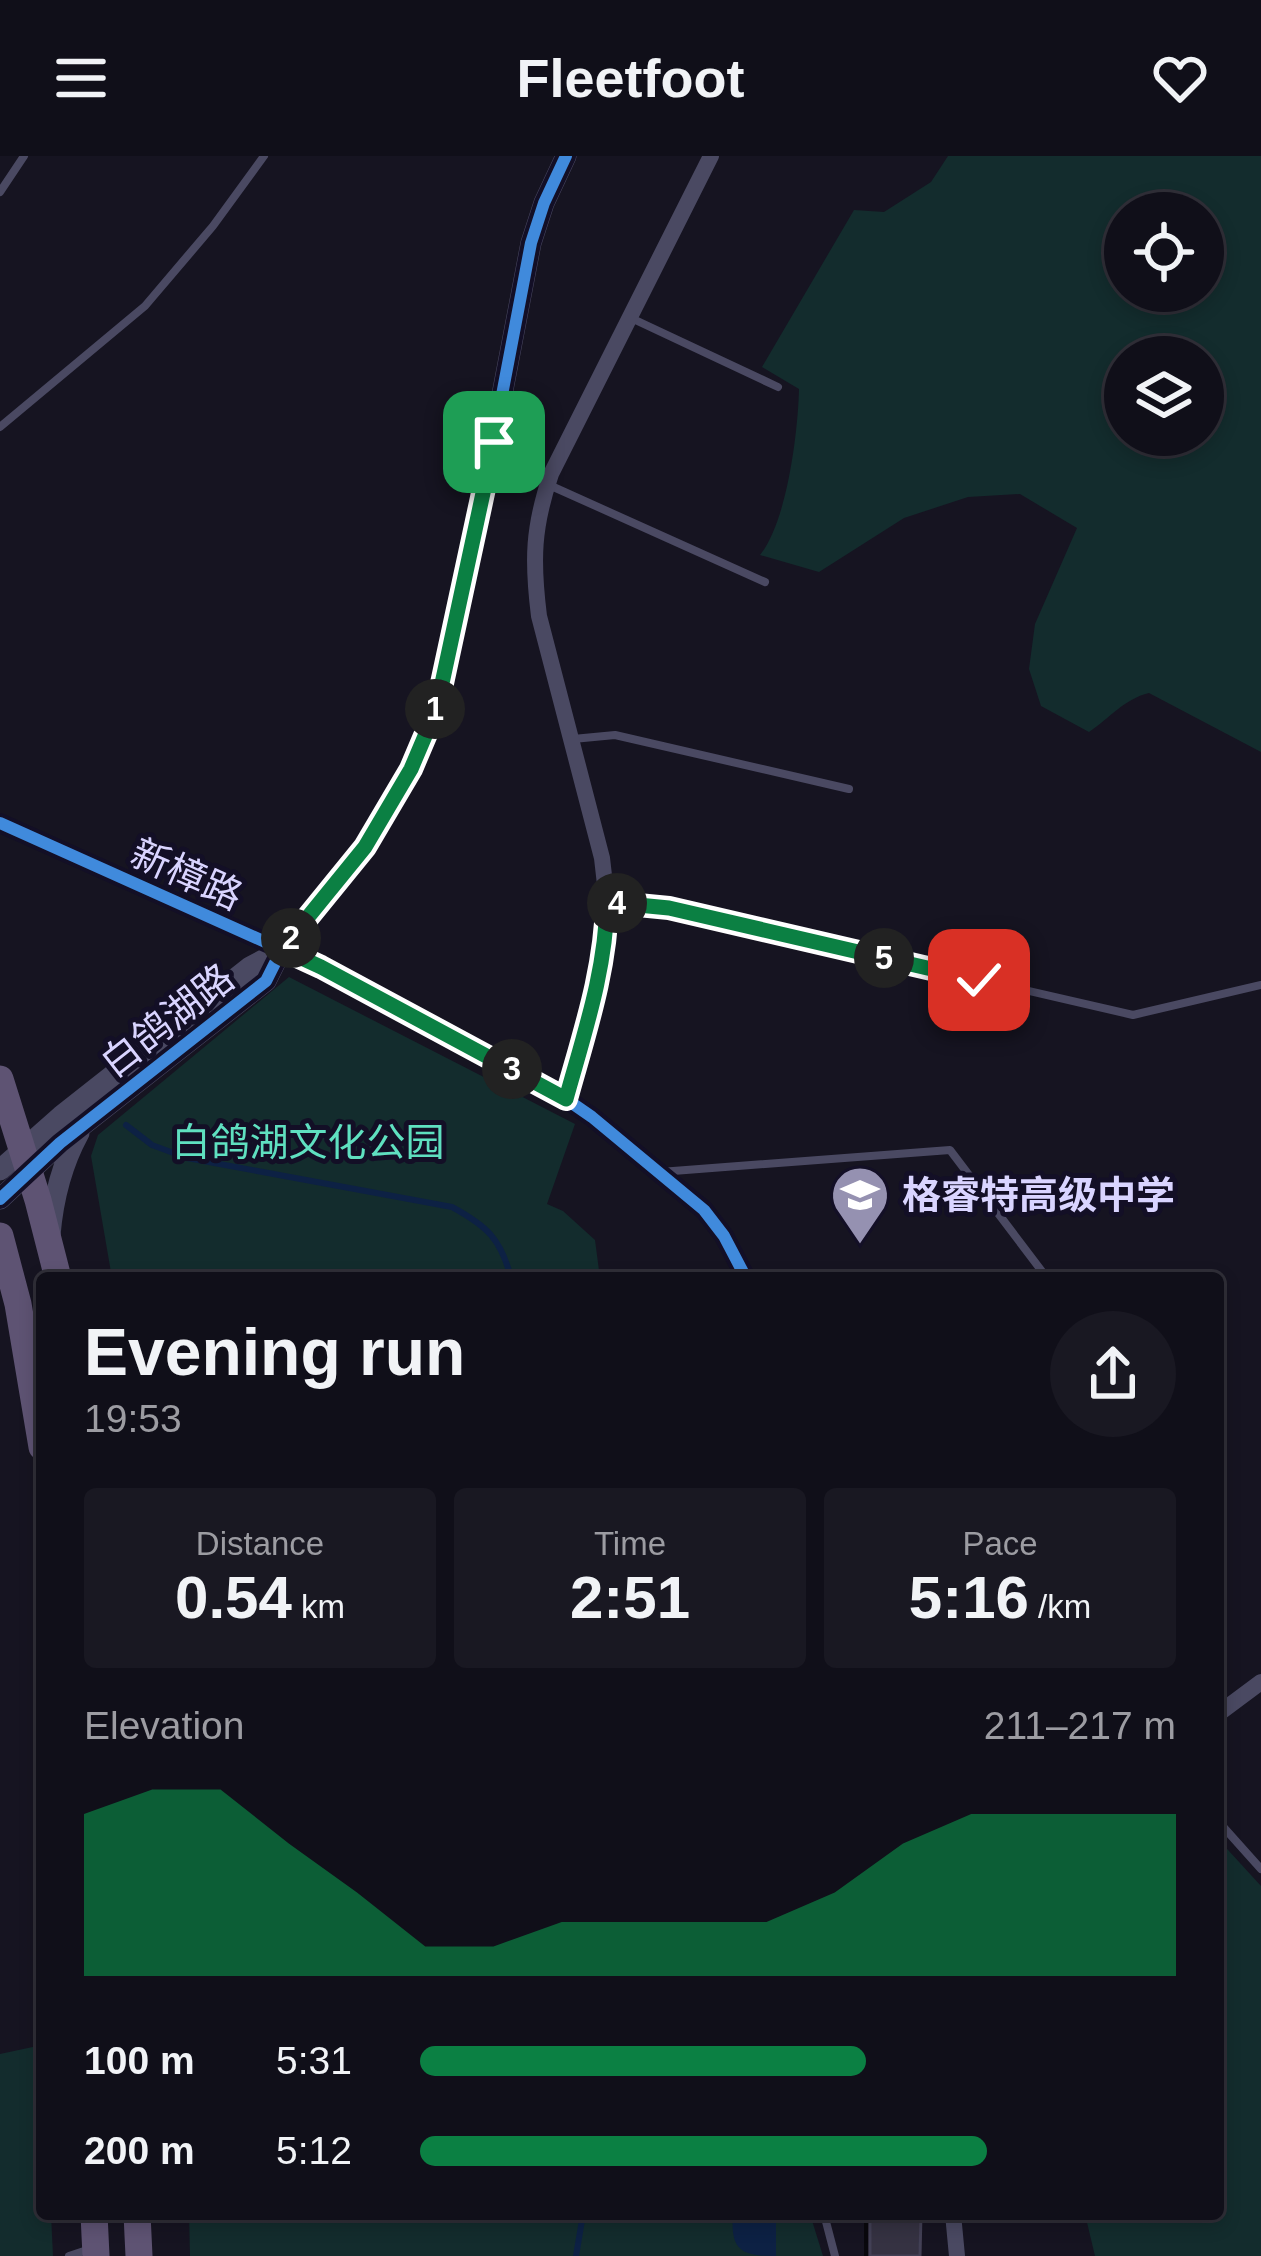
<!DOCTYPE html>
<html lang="en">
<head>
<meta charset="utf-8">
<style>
	:root { --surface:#100f19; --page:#191822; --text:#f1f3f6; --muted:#9c9ca2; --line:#302f38; --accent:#0b8043 }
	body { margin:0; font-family:Helvetica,"Noto Sans SC",sans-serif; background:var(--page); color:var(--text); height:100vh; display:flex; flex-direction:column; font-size:45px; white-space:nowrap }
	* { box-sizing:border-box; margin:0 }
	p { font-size:39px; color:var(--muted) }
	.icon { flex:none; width:66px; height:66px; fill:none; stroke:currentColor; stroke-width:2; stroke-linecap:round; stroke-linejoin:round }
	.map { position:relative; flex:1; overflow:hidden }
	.side { position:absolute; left:36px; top:1116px; width:1188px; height:948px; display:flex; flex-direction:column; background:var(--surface); border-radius:12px; box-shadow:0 6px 18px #0003,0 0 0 3px var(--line) }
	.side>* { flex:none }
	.fabs { position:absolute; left:1104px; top:36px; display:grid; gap:24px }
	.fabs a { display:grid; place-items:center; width:120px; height:120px; border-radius:50%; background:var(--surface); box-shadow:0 6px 18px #0003,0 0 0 3px var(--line); font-size:60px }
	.pin { position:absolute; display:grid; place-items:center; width:102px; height:102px; color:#fff; margin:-51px; border-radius:24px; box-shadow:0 6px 18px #0006 }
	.km { position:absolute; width:60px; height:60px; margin:-30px; border-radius:50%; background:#222; color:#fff; font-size:33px; line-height:60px; text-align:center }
	.round { display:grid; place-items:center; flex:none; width:126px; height:126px; border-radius:63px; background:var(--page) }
	.head { display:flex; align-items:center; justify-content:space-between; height:204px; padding:0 48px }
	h1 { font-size:66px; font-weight:800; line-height:90px }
	.figures { display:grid; grid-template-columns:repeat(3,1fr); gap:18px; height:204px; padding:12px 48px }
	.figures div { display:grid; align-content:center; border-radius:12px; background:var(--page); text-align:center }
	.figures b { font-size:60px; font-weight:800 }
	.figures small { font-size:33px; font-weight:400 }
	.figures p { font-size:33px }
	.chart { height:336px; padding:24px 48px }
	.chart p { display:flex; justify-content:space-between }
	.chart svg { width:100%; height:216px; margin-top:12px; fill:var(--accent); opacity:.7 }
	ul { padding:0 48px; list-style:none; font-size:39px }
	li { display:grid; grid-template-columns:192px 144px 1fr; align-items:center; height:90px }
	li i { height:30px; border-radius:15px; background:var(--accent) }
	header { display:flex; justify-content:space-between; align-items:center; height:156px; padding:0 48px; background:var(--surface); font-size:54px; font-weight:800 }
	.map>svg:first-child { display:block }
	.green { fill:#132c2d; fill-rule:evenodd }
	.water { fill:#0d2144 }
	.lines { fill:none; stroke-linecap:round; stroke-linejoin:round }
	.stream { stroke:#0d2144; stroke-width:6 }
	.building { fill:#343243; stroke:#433f54; stroke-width:3; filter:url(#shadow) }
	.service { stroke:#4a4962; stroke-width:8 }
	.minor { stroke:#4a4962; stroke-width:16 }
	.tertiary { stroke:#4a4962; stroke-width:21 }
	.primary { stroke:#5e5373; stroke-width:27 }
	.cycleway-casing { stroke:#130f26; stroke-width:20 }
	.cycleway { stroke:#408adc; stroke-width:12 }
	.route-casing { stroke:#fff; stroke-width:24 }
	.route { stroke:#0b8043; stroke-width:15 }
	.labels { text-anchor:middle; stroke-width:10; stroke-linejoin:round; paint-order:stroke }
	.street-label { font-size:39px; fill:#d9d4ff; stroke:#130f26 }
	.park-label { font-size:39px; fill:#5fe0c0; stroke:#130f26 }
	.poi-label { font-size:39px; font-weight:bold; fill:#d9d4ff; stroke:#130f26; text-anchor:start }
</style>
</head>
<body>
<header><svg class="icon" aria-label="menu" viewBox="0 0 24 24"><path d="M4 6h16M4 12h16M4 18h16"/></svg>Fleetfoot<svg class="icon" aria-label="heart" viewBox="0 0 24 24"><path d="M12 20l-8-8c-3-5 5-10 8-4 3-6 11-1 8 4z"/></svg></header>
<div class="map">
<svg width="1261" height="2100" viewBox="0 0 1261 2100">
	<defs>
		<filter id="shadow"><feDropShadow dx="-7" dy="7" stdDeviation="0" flood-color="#0009"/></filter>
	</defs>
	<rect width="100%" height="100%" fill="#161421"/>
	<!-- green -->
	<path class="green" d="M948,0h313v596l-112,-59c-25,6 -39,25 -60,39l-48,-26 -12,-37 6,-45 42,-96 -57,-34 -52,3 -64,21 -85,54 -59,-17c27,-33 38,-123 39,-166l-37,-22 92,-157 30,2 47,-30zM1203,57v78h-78v-78zM1203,201v78h-78v-78z
		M289,821l286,147 -28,80 16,7 32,29 5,38h-488l-21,-122 7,-21z
		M1218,1683l43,47v370h-166l-10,-42h133z
		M42,1889v169h9l2,42h-53v-202z
		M189,2058h621l13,42h-633z"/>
	<!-- water -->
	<path class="water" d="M733,2058h43v42c-34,0 -46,-5 -43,-42z"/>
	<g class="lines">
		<!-- stream -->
		<path class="stream" d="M126,969l26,20 35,13 265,49c35,19 49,32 59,71
			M576,2100l7,-42"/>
	</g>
	<!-- building -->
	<path class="building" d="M870,2058h51l-1,42h-50z"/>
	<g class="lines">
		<!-- service -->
		<path class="service" d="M0,36l24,-36
			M631,162l147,69
			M0,271l145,-121 68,-80 51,-70
			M549,329l216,97
			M573,583l42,-4 234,54
			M609,746l60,6 464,107 128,-30
			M660,1016l290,-22 97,128
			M1218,1278l2,1
			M1218,1665l43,48
			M824,2058l11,42
			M69,2100l21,-7"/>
		<!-- minor -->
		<path class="minor" d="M0,667l321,144 245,132 26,18 112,93 20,26 22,42
			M566,943l33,-121 8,-40v-36l-5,-44 -63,-242c-7,-56 -6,-89 12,-142l160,-318
			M1218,1558l43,-32
			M953,2058l4,42"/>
		<!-- tertiary -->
		<path class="tertiary" d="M0,1014l61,-54 189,-149 32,-17
			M0,1043l60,-56 206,-162 16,-32 83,-102 46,-78 17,-40 13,-41 52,-246 38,-199 13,-40 22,-47
			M50,1079c3,-35 12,-71 29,-102"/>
		<!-- primary -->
		<path class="primary" d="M0,923l38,121 20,78
			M0,1080l18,68 24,143
			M94,2058l2,42
			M137,2058l2,42"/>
		<!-- cycleway casing -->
		<g class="cycleway-casing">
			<path id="cycleway" d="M0,667l321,144 245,132 26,18 112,93 20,26 22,42
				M0,1043l60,-56 206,-162 16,-32 83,-102 46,-78 17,-40 13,-41 52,-246 38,-199 13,-40 22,-47"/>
		</g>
		<!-- cycleway -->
		<use href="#cycleway" class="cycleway"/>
	</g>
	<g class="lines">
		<!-- route casing -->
		<g class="route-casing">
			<path id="route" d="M494,286l-53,246 -13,41 -17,40 -46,78 -83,102 39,18 245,132c18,-65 40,-129 41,-197l62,6 310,72"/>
		</g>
		<!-- route -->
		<use href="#route" class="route"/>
	</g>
	<!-- icons -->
	<defs>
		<g id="school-pin" transform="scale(3)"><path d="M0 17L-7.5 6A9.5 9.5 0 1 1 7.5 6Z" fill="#9591b1" stroke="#130f26"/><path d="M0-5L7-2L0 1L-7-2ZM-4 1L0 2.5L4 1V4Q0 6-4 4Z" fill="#fff"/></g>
	</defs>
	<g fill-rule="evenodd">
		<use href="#school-pin" x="860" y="1039"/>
	</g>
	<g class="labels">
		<!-- street labels -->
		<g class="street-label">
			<text transform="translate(187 718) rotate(24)" y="14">新樟路</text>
			<text transform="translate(167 864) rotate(-38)" y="14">白鸽湖路</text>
		</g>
		<!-- park labels -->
		<g class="park-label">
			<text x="308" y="1000">白鸽湖文化公园</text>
		</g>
		<!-- poi labels -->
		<g class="poi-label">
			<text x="902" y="1053">格睿特高级中学</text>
		</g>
	</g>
</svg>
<div class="fabs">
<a><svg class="icon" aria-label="locate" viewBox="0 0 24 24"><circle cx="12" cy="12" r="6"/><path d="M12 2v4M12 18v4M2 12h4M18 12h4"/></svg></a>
<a><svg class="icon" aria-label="layers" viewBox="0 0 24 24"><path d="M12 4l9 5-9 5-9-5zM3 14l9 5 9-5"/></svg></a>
</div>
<div class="pin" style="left:494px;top:286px;background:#1e9e55"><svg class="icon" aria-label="arrive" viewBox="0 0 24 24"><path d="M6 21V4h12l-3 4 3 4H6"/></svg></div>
<div class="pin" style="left:979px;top:824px;background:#d93025"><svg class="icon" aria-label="check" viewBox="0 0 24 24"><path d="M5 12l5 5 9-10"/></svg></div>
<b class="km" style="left:435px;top:553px">1</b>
<b class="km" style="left:291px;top:782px">2</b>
<b class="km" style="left:512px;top:913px">3</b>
<b class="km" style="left:617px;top:747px">4</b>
<b class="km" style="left:884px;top:802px">5</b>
<section class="side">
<div class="head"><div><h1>Evening run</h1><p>19:53</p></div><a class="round"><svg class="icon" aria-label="share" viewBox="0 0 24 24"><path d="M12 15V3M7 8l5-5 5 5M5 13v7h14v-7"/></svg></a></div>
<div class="figures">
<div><p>Distance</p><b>0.54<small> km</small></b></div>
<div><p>Time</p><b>2:51</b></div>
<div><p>Pace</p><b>5:16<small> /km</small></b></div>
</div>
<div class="chart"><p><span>Elevation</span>211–217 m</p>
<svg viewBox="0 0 160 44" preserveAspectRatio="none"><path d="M0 44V11L10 6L20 6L30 17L40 27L50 38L60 38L70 33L80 33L90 33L100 33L110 27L120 17L130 11L140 11L150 11L160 11V44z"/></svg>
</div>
<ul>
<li><b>100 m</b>5:31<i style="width:59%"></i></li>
<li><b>200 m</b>5:12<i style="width:75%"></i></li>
</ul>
</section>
</div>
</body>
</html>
